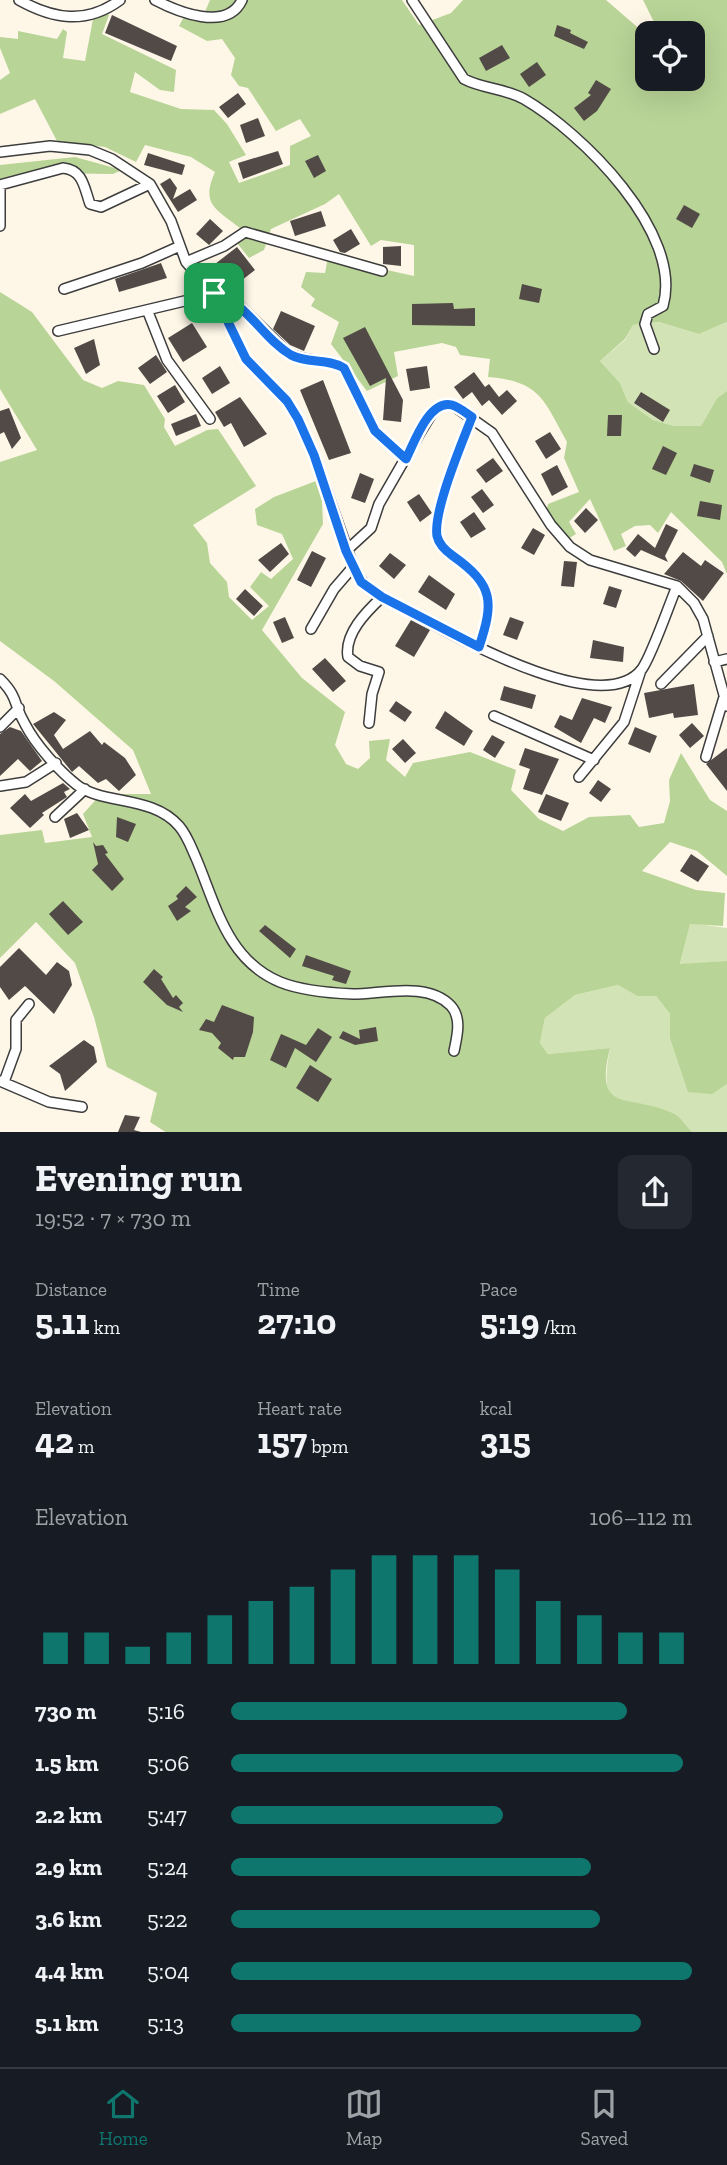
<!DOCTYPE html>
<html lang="en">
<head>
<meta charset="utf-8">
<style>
	:root { --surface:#171b24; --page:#242831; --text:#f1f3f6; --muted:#9ea1a6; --line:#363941; --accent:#0f766e }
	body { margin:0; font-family:"Zilla Slab",serif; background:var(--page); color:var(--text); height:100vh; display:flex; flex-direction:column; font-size:26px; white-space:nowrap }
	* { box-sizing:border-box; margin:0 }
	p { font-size:23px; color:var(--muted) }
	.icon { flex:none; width:38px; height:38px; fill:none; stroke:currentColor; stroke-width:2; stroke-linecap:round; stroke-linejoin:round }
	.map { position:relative; height:1132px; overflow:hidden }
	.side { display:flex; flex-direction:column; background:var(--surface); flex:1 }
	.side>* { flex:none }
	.controls { position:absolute; left:635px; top:21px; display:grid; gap:14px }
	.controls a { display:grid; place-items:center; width:70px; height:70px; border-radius:14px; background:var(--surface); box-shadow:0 7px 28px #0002; font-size:35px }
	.pin { position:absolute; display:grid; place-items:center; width:60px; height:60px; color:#fff; margin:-30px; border-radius:14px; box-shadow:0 4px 10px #0006 }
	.round { display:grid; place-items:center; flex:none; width:74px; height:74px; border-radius:14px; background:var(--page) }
	.headline { display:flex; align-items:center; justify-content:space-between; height:119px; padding:0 35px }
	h1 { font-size:38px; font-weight:800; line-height:52px }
	.figures { display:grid; grid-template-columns:repeat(3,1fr); gap:10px; height:119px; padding:7px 35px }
	.figures div { display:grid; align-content:center }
	.figures b { font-size:35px; font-weight:800 }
	.figures small { font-size:19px; font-weight:400 }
	.figures p { font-size:19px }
	.chart { height:196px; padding:14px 35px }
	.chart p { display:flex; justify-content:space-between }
	.chart svg { width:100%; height:126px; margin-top:7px; stroke:var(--accent); stroke-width:6 }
	ul { padding:0 35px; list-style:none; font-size:23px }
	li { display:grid; grid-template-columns:112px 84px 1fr; align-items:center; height:52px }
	li i { height:18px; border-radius:9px; background:var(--accent) }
	.dock { display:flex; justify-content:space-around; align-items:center; height:98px; border-top:2px solid var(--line); background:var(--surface); font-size:19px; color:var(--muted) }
	.dock a { display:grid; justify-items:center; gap:4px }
	.dock .on { color:var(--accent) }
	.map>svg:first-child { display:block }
	.green { fill:#d2e4b5 }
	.forest { fill:#b8d496; fill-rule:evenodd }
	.building { fill:#524a47 }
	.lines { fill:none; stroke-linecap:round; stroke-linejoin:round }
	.minor-casing { stroke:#3d3d3d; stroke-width:12 }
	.minor { stroke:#fff; stroke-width:9 }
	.route-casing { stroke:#fff; stroke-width:14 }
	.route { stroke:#1a73e8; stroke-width:9 }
</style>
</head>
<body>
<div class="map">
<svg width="727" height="1133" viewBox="0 0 727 1133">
	<rect width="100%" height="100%" fill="#fef7e8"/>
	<!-- green -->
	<path class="green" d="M659,322l40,12 28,-12v69l-10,7 -16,28h-27l-21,-6 -25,-18 -8,-19 -20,-22 25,-21 8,-15z
		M690,923l37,5v33l-47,4z
		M618,985l19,11h19l14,18v24l42,55 15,-9v48h-35c-6,-6 -12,-15 -19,-19 -47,-22 -77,11 -63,-65l-62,6 -8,-11 5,-25 30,-23z"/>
	<!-- forest -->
	<path class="forest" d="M210,0h192l17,25 32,-12 12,-13h143l37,32 11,-10 -11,-22h84v322l-28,12 -40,-12 -26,3 -8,14 -25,22 20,22 8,19 25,18 21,6h27l16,-28 10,-7v183l-5,-12 -51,-50 -13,21 -8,-8 -15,1 -14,8 5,12 -12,5 -24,-52 -21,23 7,12 -11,7 -7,-16 -12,-12 2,-9 31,-12 -15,-34 3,-16c-23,-41 -26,-61 -79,-65l2,-18 -30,-4 -4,-8 -14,-4 -48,9 4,24 -31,15 -36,-47 8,-22 -28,-16 4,-7 -14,-12 5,-15 19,1 3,-16 86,19v-31l-33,-5 -10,6 -32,-52 -14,10 -54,25 -7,21 -15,8 -12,-15 5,-13c-25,-21 -42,-24 -27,-58l-24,-15 -46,-12 -9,17 -31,-15 -48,-6 -22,-42 -35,15v-34l10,-7 -10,-25v-11l18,2v-8l39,8 6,-10 4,3 -4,26 22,3 9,-47 10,-3 5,4 -7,19 74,36 -2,22 -14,-2 -25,-18 -5,20 51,17 33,1 13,14 19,31 -17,7 10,21 51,-18v-19l21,-10 -11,-17 -24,12 -28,-43 -9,-2 -8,-11 4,-17 -13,-19 -15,2 -28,-15 7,-13 16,6zM648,33h45v46h-45z
		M75,157l47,13 -9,4 -73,-1 -40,11v-19z
		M0,292l32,20 51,68 19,8 16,-7 26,4 21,34 -1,8 11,19 32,-16 11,-1 38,57 -63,39 14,18 3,20 17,19 2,15 23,23 17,-14 -19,-19 11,-15 10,7 22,-20 -11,-25 -25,-9 -2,-16 19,-12 47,-18 2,45 -61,106 40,48 43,34 -10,33 11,19 12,5 12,-11 -1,-17 21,-2 -4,21 19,17 8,-14 57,-11 46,18 -5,20 28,29 24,12 26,-14 41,-2 9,12 25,-4 6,-22 -1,-21 12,-27 29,47 17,11v65l-30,-25 -27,-9 -28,29 54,19 29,3 -2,33 -33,-2 -10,40 47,-3v123l-15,10 -24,-2 -18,-54v-24l-14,-18h-19l-19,-11 -43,10 -30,23 -5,25 8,11 62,-6c-17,68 20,45 63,65 7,3 13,13 19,19l-525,1 -17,-11 7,-29 -50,-26 -13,-50 -19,-54 -39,-41 -36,36v-123l42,-5 3,13 47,-6 -9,-23 18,-20h50l-18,-44 -79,-69 -54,-40v-179l37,-12 -37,-61z"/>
	<!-- building -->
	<path class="building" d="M112,15l65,31 -6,15 -66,-28z
		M557,25l14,5 -1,3 18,9 -4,7 -30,-13z
		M502,45l8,13 -24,13 -7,-13z
		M537,62l9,13 -17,12 -9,-13z
		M596,80l15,9 -14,22 -13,10 -10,-13 17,-13 -3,-2z
		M238,93l8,11 -18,14 -9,-11z
		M258,118l7,18 -19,7 -6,-18z
		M278,151l5,13 -40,15 -5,-16z
		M148,153l37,12 -3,10 -38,-10z
		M318,155l8,16 -12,7 -9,-17z
		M170,178l7,10 -4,11 17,-10 7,11 -19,12 -18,-28z
		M684,205l16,9 -8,14 -16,-9z
		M321,211l5,15 -31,10 -5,-15z
		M210,219l13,12 -14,14 -13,-11z
		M351,229l9,15 -15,9 -5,-1 -7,-12z
		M401,246v20l-18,-2v-17z
		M237,247l18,23 -22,17 -18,-23z
		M161,263l6,15 -48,14 -4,-13z
		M522,284l20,5 -3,14 -20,-4z
		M453,303l1,6 21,-1v18l-63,-1v-21z
		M281,311l34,15 -11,25 -14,-6 -17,-16z
		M192,323l15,24 -24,15 -15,-24z
		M365,327l38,73 -2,22 -18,-2 3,-42 -16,8 -27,-48z
		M94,339l6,26 -14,9 -12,-26z
		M156,355l11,17 -17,12 -12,-16z
		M220,366l10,17 -18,11 -10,-16z
		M427,366l3,22 -20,3 -4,-22z
		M474,372l11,15 4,-3 10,13 8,-7 10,11 -15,14 -13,-15 -7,6 -10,-14 -9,7 -9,-12z
		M323,380l28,73 -22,7 -29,-70z
		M175,385l10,17 -17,11 -11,-17z
		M641,392l29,18 -7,12 -29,-19z
		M240,397l27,37 -23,13 -13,-24 -7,4 -9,-15z
		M9,408l12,30 -9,11 -8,-17 -4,2v-23z
		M196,414l5,12 -25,10 -5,-12z
		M608,415h14l-1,21h-14z
		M550,432l11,17 -15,10 -11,-18z
		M663,446l14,7 -11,22 -14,-6z
		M493,458l10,13 -17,12 -10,-13z
		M694,464l20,6 -4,13 -20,-7z
		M557,465l11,22 -16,9 -11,-22z
		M360,473l14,6 -9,24 -14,-5z
		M482,489l12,16 -11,8 -12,-16z
		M419,494l13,19 -12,9 -13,-20z
		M700,501l22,4 -2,15 -23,-4z
		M586,508l12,12 -13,13 -11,-12z
		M474,512l12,17 -15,9 -11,-16z
		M666,524l12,6 -13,26 3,6 -27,-12 -6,7 -9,-8 12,-15 17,14z
		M533,528l12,7 -11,20 -13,-7z
		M281,543l8,11 -19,18 -12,-12z
		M312,551l14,7 -15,29 -14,-7z
		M683,552l18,14 4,-6 19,13 -21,28 -22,-20 -17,-7z
		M390,553l16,12 -12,14 -15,-13z
		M564,561l13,1 -3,25 -13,-1z
		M429,575l26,19 -9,16 -28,-18z
		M609,586l13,4 -6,18 -13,-4z
		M245,589l18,17 -9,10 -18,-17z
		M285,617l9,21 -12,5 -9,-21z
		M510,617l14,5 -7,18 -14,-5z
		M411,620l19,10 -16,27 -19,-11z
		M593,640l31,7 -1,15 -33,-4z
		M325,658l21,23 -13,11 -21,-23z
		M694,684l4,31 -24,3 -1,-5 -24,5 -5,-25z
		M504,686l32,9 -4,14 -32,-9z
		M582,698l30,9 -7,16 -11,-5 -13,25 -27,-16 6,-12 12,5z
		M396,701l16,11 -7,10 -16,-11z
		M445,711l28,20 -9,15 -29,-18z
		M54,712l12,8 -12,15 9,14 27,-18 12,14 2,-3 21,16 11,17 -17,16 -13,-12 -8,4 -19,-17 -7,6 -39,-48z
		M692,723l12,13 -14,12 -11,-13z
		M10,727l11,4 21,30 -12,10 -12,-12 -18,17v-42z
		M635,727l22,9 -7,17 -22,-9z
		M492,735l13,7 -10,16 -12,-8z
		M403,739l13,14 -11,10 -13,-14z
		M525,748l34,11 -17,36 -19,-6 7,-20 -11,-4z
		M727,748v43l-21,-27z
		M598,780l13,9 -10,13 -12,-9z
		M63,783l7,6 -6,3 3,5 -25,16 2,2 -14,13 -20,-20 15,-14 6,7z
		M546,794l23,9 -8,18 -23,-9z
		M77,813l12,17 -19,8 -6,-19z
		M117,817l19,7 -8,18 -12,-5z
		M93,842l3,4 7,-1 5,8 -3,1 19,25 -12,12 -20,-21 6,-6z
		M691,854l18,12 -11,16 -18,-11z
		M186,886l11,11 -12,10 6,4 -14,10 -9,-15 10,-7 -2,-3z
		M63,901l20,21 -15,13 -19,-21z
		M265,925l31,24 -6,9 -31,-27z
		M19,948l27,27 11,-13 12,9 3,14 -18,29 -29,-28 -16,14 -9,-13v-20z
		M306,955l45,16 -5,13 -14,-4 2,-4 -32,-10z
		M154,969l9,8 -2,2 12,19 3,-3 7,8 -4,4 4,5 -16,-7 -24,-23z
		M222,1005l32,12 -1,15 -8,25h-11l-1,3 -15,-12 3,-5 -9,-10 -13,-3 7,-11 8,3z
		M376,1027l2,14 -23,4 -16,-7 4,-7 17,8 -1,-9z
		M318,1028l14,9 -16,25 -21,-14 -9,20 -16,-8 11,-26 25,11z
		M84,1040l10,7 3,15 -32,29 -5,-17 -11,-8z
		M310,1065l22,14 -14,23 -22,-14z
		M125,1115l15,2 -6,13 7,2h-23z"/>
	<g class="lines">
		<!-- minor casing -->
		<g class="minor-casing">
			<path id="minor" d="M19,0c34,19 67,25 101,0
				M155,0c23,12 72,32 87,0
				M412,0l52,79c19,10 40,9 60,20 57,33 160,134 139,207l-15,8 -3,10 9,25
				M0,152l50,-6 40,4 22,9 38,25 21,37 15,41 28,32 32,65 41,42 11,18 16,36 42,119 11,13 15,10c48,24 217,128 260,72 10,-14 27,-64 35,-83l-87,-26 -20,-13 -19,-22 -59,-92 -38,-27 -9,-2 -11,6 -13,21 -42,73 -8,24 -25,23
				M0,185l63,-17c20,2 21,19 27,36l11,3 49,-23
				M0,226v-41
				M186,262l38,-16 21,-14 137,39
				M64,289l78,-26 38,-17
				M148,312l19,48 43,59
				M58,331l156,-37 13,3 13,9 48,47c18,10 40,5 56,15l31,63 31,28
				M472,417c-10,25 -39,94 -35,119 2,9 9,15 16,20 41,29 41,46 26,91
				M677,586l17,17 9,16 24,87
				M311,629l23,-40 19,-22
				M714,662l13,-3
				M0,679c19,19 13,25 25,45 10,20 34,47 52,61 26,20 75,10 102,41 8,9 12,21 17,32 20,47 31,102 84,124 22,9 49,11 73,12 29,0 75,-13 98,12 11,12 6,31 3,45
				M661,684l47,-48
				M494,716l100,44
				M369,723l3,-29 7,-22 -19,-6 -12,-9c-4,-23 18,-45 34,-60
				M0,727l19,-19
				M706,757l18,-60
				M579,777l45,-55 17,-52
				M0,786l26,-4 30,-19
				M55,817l30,-28
				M0,1081l49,21 33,5
				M4,1082l12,-33v-29l13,-16"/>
		</g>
		<!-- minor -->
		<use href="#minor" class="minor"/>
	</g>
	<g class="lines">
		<!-- route casing -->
		<g class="route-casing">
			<path id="route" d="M214,293c34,10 47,44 77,62 16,9 37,3 53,13l31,63 31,28c8,-16 23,-60 46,-54 7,2 14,8 20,12 -10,26 -39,94 -35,119 2,9 9,15 16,20 41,29 41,46 26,91l-97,-50 -21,-15 -15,-31 -32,-96 -16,-36 -11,-18 -41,-42z"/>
		</g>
		<!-- route -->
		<use href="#route" class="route"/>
	</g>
</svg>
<div class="controls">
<a><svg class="icon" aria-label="locate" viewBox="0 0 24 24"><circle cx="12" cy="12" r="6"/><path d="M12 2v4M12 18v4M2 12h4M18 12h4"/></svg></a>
</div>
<div class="pin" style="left:214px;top:293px;background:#1e9e55"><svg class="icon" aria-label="arrive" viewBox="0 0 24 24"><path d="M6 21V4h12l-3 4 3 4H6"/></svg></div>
</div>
<section class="side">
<div class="headline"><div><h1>Evening run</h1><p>19:52 · 7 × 730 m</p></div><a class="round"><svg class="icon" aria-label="share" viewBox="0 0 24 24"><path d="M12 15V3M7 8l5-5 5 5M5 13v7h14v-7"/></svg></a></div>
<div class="figures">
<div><p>Distance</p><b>5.11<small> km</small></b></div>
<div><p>Time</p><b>27:10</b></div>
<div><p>Pace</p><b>5:19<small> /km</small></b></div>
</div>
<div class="figures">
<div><p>Elevation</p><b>42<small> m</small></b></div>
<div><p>Heart rate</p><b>157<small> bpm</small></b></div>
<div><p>kcal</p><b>315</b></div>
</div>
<div class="chart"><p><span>Elevation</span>106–112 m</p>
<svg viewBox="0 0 160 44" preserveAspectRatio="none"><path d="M5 44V33M15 44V33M25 44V38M35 44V33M45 44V27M55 44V22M65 44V17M75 44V11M85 44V6M95 44V6M105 44V6M115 44V11M125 44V22M135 44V27M145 44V33M155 44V33"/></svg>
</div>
<ul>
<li><b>730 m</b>5:16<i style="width:86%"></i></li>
<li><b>1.5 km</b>5:06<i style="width:98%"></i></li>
<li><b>2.2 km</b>5:47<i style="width:59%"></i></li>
<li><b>2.9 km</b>5:24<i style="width:78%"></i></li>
<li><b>3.6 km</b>5:22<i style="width:80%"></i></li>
<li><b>4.4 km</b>5:04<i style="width:100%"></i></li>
<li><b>5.1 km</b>5:13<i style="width:89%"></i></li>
</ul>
</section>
<nav class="dock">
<a class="on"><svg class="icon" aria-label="home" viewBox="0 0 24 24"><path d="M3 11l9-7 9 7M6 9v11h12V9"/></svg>Home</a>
<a><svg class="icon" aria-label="map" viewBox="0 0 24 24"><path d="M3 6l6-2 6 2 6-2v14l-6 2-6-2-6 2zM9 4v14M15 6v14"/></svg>Map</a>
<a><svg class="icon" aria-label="saved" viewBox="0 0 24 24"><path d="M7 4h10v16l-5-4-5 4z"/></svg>Saved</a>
</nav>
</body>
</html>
